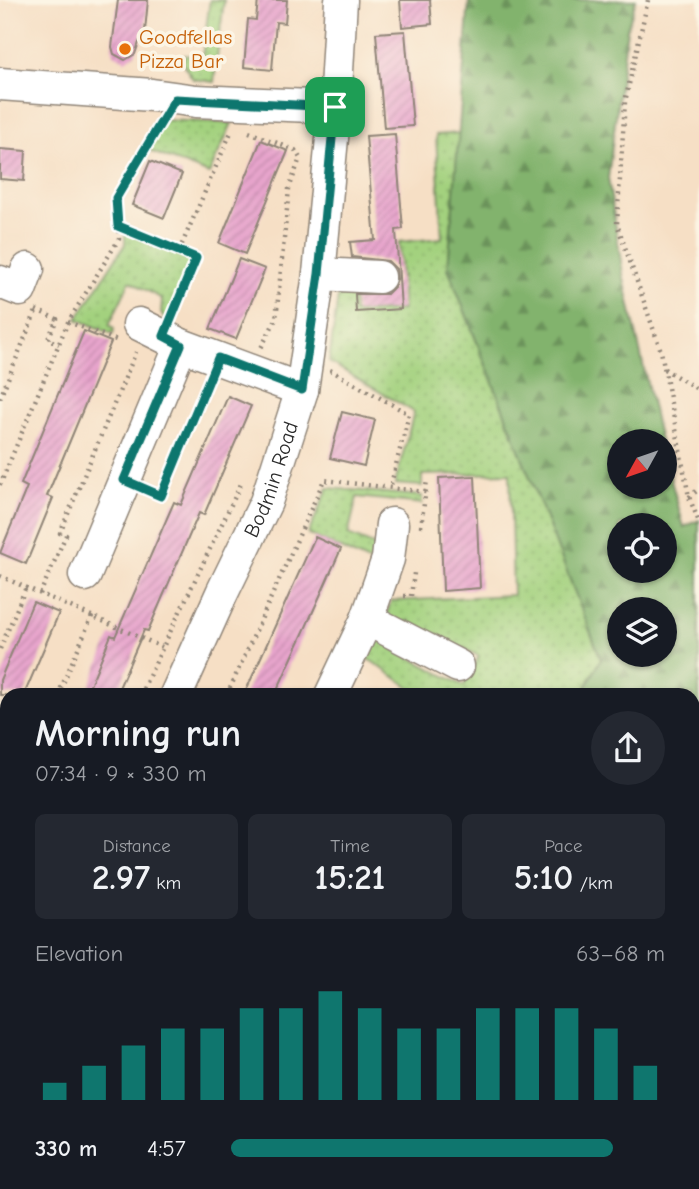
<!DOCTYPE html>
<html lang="en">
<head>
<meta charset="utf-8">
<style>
	:root { --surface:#171b24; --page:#242831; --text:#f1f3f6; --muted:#9ea1a6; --accent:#0f766e }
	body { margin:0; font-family:"Comic Neue",sans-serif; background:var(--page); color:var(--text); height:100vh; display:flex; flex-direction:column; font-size:26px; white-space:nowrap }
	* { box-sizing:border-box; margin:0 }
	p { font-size:23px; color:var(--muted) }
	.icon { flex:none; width:38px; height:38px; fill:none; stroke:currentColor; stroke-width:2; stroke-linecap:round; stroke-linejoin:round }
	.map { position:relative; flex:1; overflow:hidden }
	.panel { position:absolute; left:0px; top:688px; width:700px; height:502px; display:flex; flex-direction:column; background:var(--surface); border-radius:21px 21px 0 0; box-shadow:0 2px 5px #0004 }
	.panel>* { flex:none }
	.needle { width:46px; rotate:230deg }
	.controls { position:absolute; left:607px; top:429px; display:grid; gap:14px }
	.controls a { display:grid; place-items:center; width:70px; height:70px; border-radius:50%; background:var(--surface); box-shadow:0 2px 5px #0004; font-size:35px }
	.pin { position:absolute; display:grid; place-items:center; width:60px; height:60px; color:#fff; margin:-30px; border-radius:14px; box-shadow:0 4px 10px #0006 }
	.round { display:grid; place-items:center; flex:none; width:74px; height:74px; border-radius:37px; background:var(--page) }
	.head { display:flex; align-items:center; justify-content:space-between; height:119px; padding:0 35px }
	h1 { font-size:38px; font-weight:600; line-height:52px }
	.stats { display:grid; grid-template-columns:repeat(3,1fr); gap:10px; height:119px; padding:7px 35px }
	.stats div { display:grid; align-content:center; border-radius:10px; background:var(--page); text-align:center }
	.stats b { font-size:35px; font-weight:600 }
	.stats small { font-size:19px; font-weight:400 }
	.stats p { font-size:19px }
	.chart { height:196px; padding:14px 35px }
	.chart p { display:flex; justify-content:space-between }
	.chart svg { width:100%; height:126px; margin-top:7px; stroke:var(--accent); stroke-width:6 }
	ul { padding:0 35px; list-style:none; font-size:23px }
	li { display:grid; grid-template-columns:112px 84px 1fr; align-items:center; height:52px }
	li i { height:18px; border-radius:9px; background:var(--accent) }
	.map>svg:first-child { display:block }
	.grass { fill:url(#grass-dots); stroke:#677e54; stroke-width:2 }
	.forest { fill:url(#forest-firs); stroke:#566f4c; stroke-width:2; fill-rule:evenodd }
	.building { fill:url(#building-hatch) }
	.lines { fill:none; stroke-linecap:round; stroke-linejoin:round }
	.minor-casing { stroke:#908578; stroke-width:35 }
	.path { stroke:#908578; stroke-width:4.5; stroke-dasharray:2 5; stroke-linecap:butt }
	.minor { stroke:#fff; stroke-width:32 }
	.route-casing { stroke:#fff; stroke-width:14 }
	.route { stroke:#0f766e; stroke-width:9 }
	.food-dot { fill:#e8710a; stroke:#fcf5e5; stroke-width:2.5 }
	.labels { text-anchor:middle; stroke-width:7; stroke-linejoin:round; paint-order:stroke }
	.food-label { font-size:21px; fill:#c56008; stroke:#fcf5e5; text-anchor:start }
	.street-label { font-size:21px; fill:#2b2b2b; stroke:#fcf5e5 }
</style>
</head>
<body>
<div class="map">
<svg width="699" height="1189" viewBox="0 0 699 1189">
	<defs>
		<pattern id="grass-dots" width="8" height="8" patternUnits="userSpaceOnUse" patternTransform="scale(1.75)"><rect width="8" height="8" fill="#a3d17e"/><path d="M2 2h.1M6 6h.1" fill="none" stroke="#8cb46d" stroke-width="1.8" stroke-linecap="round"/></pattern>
		<pattern id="forest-firs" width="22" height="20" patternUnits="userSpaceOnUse" patternTransform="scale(1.75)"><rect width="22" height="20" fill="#82b36d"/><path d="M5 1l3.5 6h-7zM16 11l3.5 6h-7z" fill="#6b925a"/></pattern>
		<pattern id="building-hatch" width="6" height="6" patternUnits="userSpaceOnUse" patternTransform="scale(1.75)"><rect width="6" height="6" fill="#e7a4cc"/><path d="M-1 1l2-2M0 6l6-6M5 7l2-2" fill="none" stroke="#c68daf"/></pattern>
	</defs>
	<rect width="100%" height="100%" fill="#fcf5e5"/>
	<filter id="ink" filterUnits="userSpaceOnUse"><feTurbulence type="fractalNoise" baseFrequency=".0143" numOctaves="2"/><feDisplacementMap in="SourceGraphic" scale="14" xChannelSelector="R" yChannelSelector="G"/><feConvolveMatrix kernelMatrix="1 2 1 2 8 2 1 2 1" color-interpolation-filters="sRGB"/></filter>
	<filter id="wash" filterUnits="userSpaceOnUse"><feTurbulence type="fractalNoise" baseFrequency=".00686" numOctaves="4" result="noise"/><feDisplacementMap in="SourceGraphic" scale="28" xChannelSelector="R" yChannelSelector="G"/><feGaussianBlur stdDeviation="1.57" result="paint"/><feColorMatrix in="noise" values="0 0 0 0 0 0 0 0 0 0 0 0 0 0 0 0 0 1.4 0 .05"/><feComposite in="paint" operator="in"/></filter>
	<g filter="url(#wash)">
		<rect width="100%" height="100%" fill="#f6dfc5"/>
		<!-- grass -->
		<path class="grass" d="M210,0h14l-10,82 -21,-3 -11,-17 2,-7 18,2z
			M164,120l68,3 -23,51 -62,-24z
			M459,133l-11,135 153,391 -19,36h-161l-54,-37 12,-23 16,15 69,36 15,-30 -72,-35 -3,5 -18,-9 5,-16 122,-6 -3,-122 -88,2v11l-27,-2 19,-72 -85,-50 10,-73 14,-1 1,25 49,-3 -4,-68 43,-4 -6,-103z
			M125,232l68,29 -26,62 -6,-10 1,-14 -32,-18 -21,44 5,3 -1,6 -36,-15 48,-75z
			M328,488l94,8v8l-65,-7 -9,38 28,11 -5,17 -63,-29z
			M0,816l7,3v31h-2l-5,34z"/>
		<!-- forest -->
		<path class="forest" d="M469,0h167l-9,29 -19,149 15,96 37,167h-40v45h45v-27l19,68 15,-7v669h-68l-8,-6h70v-488h-111l19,-36 -153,-391zM620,525h45v45h-45zM620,609h45v45h-45z
			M215,1183h190l-8,6h-185z"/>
		<g id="blocks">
			<!-- building -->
			<path class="building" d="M118,0h30l-3,31h-2l-8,23 -10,6 -11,-6 -2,-7z
				M258,0h29l-2,23 -9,-1 -4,48 -28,-3 4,-48 8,1z
				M400,0h30l2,24 -30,3z
				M405,31l8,95 -29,2 -8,-95z
				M395,134l8,95 -7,1 5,79 -45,3 -1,-18h32l7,-7 3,-8 -1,-10 -8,-8 -36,-4 -2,-15 25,-2 -9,-104z
				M261,140l27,11 -43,103 -26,-11z
				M0,149l26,2 -2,30 -24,-2z
				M150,161l32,13 -18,44 -32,-13z
				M239,259l26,10 -29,70 -26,-10z
				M84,331l27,11 -64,154 6,2 -27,66 -26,-11 27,-66 -6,-3z
				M228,396l23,10 -47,109 -5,-2 -51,118 -4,-1 -28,65h-30l25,-60 4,2 59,-135 7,3z
				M342,412l33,8 -11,46 -34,-8z
				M475,476l5,112 -37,3 -4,-113z
				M315,537l26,12 -35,78 -31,68h-31z
				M33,602l26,11 -35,82h-24v-15z"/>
		</g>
	</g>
	<g filter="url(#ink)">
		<use href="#blocks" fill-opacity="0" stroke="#908578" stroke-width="2"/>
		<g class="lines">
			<!-- minor casing -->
			<g class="minor-casing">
				<g id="minor">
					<path d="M0,84l152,11 44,6 139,6"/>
					<path d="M319,274l60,3"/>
					<path d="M0,282l20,8 8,-21"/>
					<path d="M139,324l42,21 121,45"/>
					<path d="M85,575l96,-230"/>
					<path d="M367,619l91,47"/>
					<path id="s1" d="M176,695l46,-102 44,-91 36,-112 17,-116 16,-167 6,-107"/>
					<path d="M331,695l36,-76 21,-60 4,-35"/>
					<path d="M0,1033l7,1"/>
					<path d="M51,1189v-6"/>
				</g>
			</g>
			<!-- path -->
			<path class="path" d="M648,0l-23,102 -8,122 44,127 28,146 10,25
				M249,132l46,18 5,8 -11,31 -13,130 -15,29
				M118,226l78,32 -23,55
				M179,251l53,-121
				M36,310l21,9 -9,20 11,5
				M68,322l48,18 1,-2
				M664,369l35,21
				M330,370l79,44 -19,74
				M0,398l36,-87
				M0,485l68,-163 51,-83 -3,-41 45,-74
				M147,490l14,6 47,-114
				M689,497l10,-8
				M421,527l6,-47
				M0,576l162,71
				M40,594l26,-59 -6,-2 76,-181
				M404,596h7l3,-23
				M0,649l26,-62
				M58,695l34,-79
				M140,695l101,-211
				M227,695l97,-215 102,12
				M0,735l7,3
				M0,810l7,3
				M693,827l6,-11
				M602,1183l6,6
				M88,1189l1,-6
				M538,1189l1,-6"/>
			<!-- minor -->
			<use href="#minor" class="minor"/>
		</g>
	</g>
	<g class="lines" filter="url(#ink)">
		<!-- route casing -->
		<g class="route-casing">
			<path id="route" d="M175,99l160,8 -16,167 -17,116 -84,-32 -57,138 -37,-16 57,-135 -17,-9 32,-78 -78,-32 -2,-28z"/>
		</g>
		<!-- route -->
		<use href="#route" class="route"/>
	</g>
	<!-- markers -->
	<circle class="food-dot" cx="125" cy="49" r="7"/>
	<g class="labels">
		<!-- food labels -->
		<g class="food-label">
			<text x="139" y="44">Goodfellas<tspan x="139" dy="24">Pizza Bar</tspan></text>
		</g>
		<!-- street labels -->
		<g class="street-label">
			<text dy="7" stroke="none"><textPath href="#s1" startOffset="236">Bodmin Road</textPath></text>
		</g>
	</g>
</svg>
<div class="controls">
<a><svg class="needle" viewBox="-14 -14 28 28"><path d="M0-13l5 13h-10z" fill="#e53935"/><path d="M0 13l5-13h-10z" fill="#9ea1a6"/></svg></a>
<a><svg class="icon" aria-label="locate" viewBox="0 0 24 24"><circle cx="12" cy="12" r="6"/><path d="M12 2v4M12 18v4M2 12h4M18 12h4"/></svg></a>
<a><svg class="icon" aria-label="layers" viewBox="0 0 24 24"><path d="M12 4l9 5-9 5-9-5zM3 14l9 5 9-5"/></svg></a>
</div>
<div class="pin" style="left:335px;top:107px;background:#1e9e55"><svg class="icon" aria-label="arrive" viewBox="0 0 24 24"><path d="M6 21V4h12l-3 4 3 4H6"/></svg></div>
<section class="panel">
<div class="head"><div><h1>Morning run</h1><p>07:34 · 9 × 330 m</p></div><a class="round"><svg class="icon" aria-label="share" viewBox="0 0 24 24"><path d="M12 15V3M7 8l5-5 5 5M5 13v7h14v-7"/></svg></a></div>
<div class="stats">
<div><p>Distance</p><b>2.97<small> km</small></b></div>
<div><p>Time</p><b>15:21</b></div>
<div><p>Pace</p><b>5:10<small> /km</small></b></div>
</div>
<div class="chart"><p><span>Elevation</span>63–68 m</p>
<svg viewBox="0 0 160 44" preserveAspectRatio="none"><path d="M5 44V38M15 44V32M25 44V25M35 44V19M45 44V19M55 44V12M65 44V12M75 44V6M85 44V12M95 44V19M105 44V19M115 44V12M125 44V12M135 44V12M145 44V19M155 44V32"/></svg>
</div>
<ul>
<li><b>330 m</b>4:57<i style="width:88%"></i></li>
</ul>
</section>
</div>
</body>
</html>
